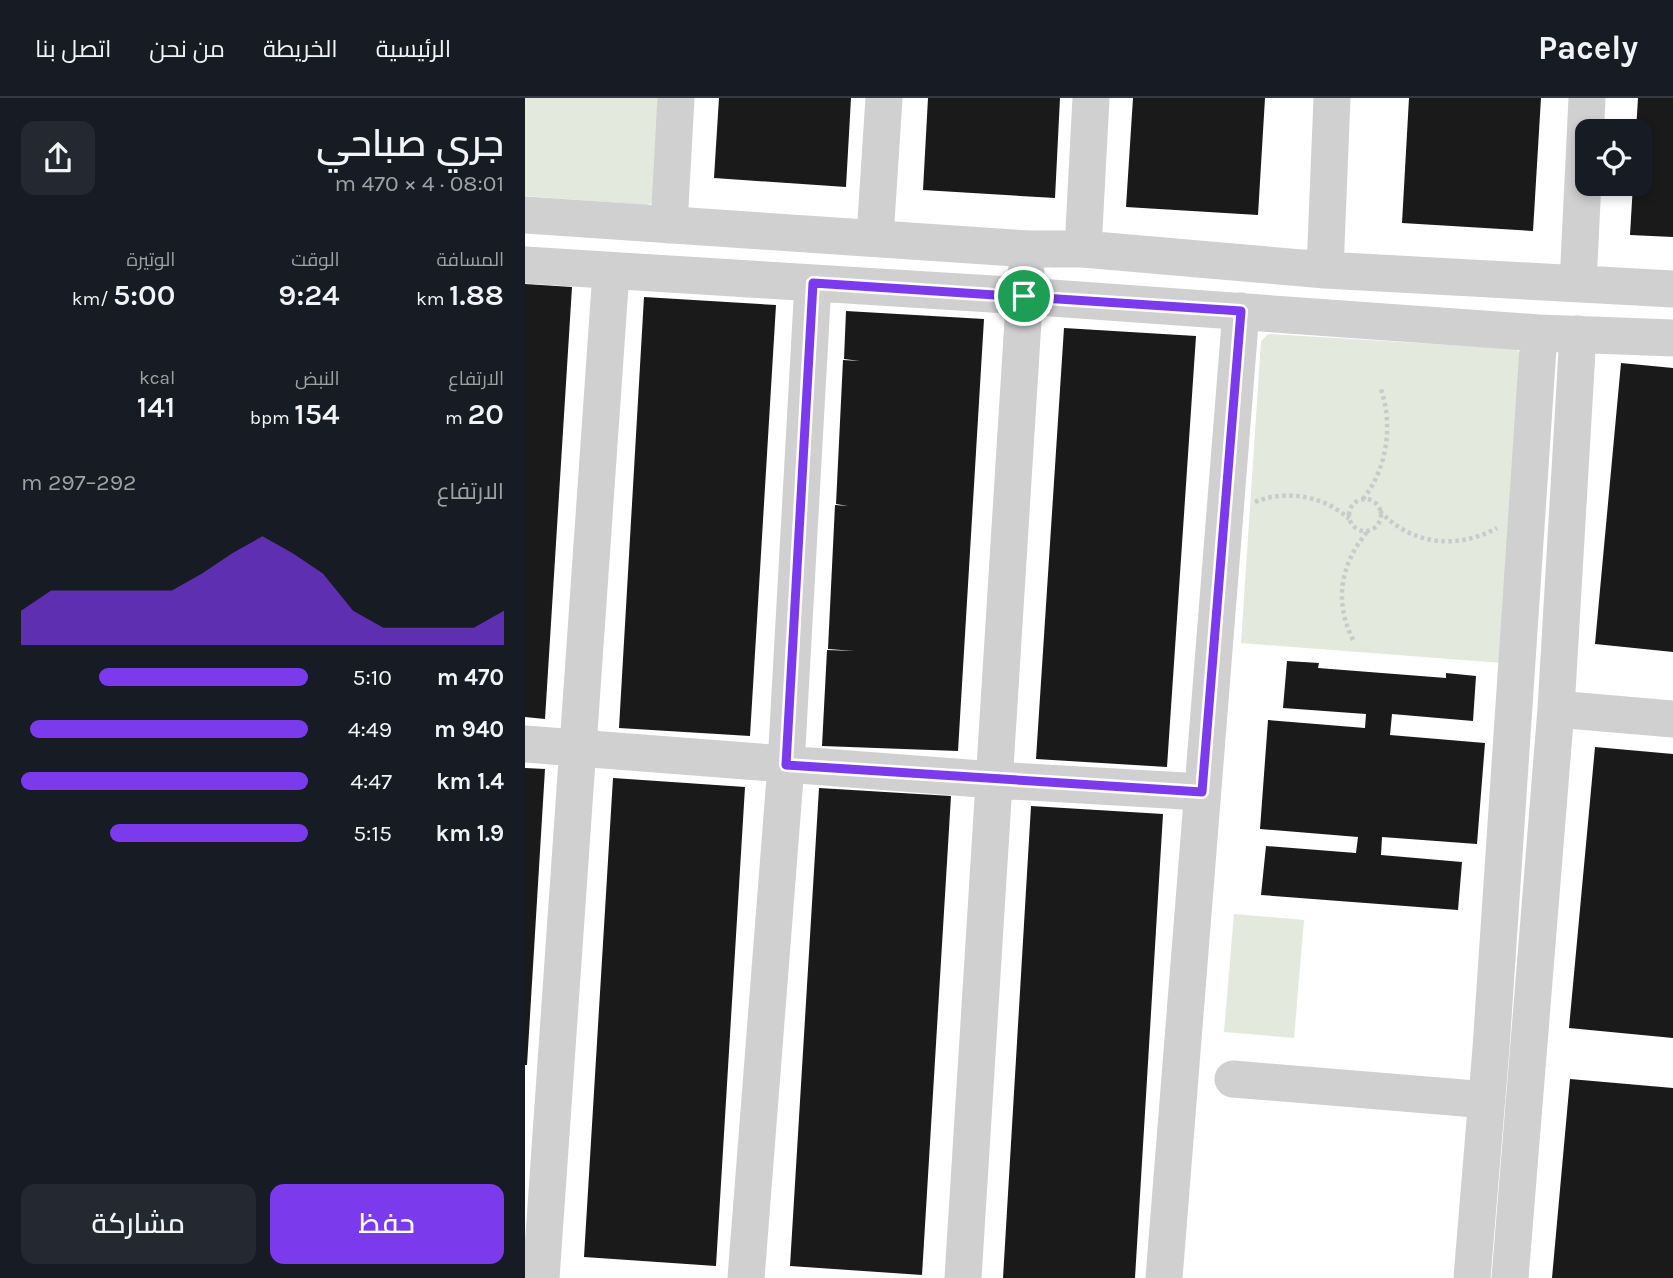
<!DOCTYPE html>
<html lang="ar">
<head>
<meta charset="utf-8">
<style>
	:root { --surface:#171b24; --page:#242831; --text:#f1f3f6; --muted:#9ea1a6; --line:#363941; --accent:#7c3aed }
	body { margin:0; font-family:Karla,Cairo,sans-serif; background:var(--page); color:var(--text); direction:rtl; height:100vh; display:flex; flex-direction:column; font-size:26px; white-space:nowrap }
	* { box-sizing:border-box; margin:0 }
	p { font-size:23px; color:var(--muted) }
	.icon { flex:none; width:38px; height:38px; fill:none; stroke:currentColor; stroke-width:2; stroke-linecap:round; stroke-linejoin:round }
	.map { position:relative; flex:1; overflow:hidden; direction:ltr }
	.drawer { display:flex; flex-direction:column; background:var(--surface); width:525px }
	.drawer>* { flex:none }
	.tools { position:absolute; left:1050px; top:21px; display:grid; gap:14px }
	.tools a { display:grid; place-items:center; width:77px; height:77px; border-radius:14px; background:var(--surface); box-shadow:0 4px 10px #0003; font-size:35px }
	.pin { position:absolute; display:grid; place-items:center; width:60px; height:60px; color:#fff; margin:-30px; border:4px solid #fff; border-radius:50%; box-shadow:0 2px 7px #0007 }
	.round { display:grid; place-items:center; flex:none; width:74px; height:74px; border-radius:14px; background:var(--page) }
	.head { display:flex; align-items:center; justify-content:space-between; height:119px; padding:0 21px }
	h1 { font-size:38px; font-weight:600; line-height:52px }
	.figures { display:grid; grid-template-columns:repeat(3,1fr); gap:10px; height:119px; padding:7px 21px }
	.figures div { display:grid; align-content:center }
	.figures b { font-size:30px; font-weight:600 }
	.figures small { font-size:19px; font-weight:400 }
	.figures p { font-size:19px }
	.chart { height:196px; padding:14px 21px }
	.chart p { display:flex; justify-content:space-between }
	.chart svg { width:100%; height:126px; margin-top:7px; fill:var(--accent); opacity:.7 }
	.primary-button { display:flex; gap:14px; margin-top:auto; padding:14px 21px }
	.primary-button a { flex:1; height:80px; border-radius:14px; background:var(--accent); color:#fff; font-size:28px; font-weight:600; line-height:80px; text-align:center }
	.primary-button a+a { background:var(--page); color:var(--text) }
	ul { padding:0 21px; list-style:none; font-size:23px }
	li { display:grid; grid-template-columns:112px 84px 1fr; align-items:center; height:52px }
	li i { height:18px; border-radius:9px; background:var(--accent) }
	header { display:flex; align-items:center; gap:42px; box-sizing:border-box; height:98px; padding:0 35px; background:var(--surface); border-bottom:2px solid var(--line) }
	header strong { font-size:33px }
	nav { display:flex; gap:38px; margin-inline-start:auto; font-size:24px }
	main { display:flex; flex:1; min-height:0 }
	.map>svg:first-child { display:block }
	.green { fill:#e3e9dc }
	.building { fill:#1a1a1a }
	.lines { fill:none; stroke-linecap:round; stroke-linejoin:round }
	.path { stroke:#cacaca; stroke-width:4.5; stroke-dasharray:3.5 3.5; stroke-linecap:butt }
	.minor { stroke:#d0d0d0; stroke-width:37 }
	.route-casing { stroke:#fff; stroke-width:14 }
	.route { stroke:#7c3aed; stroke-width:9 }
</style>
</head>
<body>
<header>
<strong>Pacely</strong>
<nav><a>الرئيسية</a><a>الخريطة</a><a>من نحن</a><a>اتصل بنا</a></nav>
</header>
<main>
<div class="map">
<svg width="1148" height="1180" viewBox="0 0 1148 1180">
	<rect width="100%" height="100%" fill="#fff"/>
	<!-- green -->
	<path class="green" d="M0,0h137l-10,105 -5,2 -122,-9z
		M743,236l248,15 4,4 -18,310 -261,-20 20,-302z
		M709,816l70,6 -10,118 -70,-6z"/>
	<!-- building -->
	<path class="building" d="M194,0h132l-5,89 -132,-9z
		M403,0h132l-5,100 -132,-8z
		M608,0h132l-7,117 -132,-8z
		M884,0h132l-8,133 -131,-8z
		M1113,0h35v139l-43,-2 3,-51h7v-53h-4z
		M0,186l47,3 -27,432 -20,-2z
		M119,199l132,8 -26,431 -131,-8z
		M321,213l138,8 -26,432 -136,-5 5,-96 28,1 -27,-2 7,-144 13,1 -12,-2 7,-144 17,1 -16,-2z
		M539,230l132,8 -29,431 -131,-8z
		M1096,265l52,5v284l-78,-8z
		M762,563l32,2 -1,5 128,10v-5l30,3 -3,45 -81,-7 -2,21 95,8 -8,101 -95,-7 -1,18 81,7 -4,48 -197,-15 5,-49 90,7 2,-16 -98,-8 8,-109 97,8 1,-14 -83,-6z
		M1070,649l78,7v284l-104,-10z
		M0,670l20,1 -18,296h-2z
		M88,680l132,9 -29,479 -132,-9z
		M294,690l132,8 -29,479 -132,-9z
		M506,708l132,8 -28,464h-132z
		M1045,981l103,9v190h-121z"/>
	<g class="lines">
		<!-- path -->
		<path class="path" d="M838,401c24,-30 31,-75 17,-112
			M824 417a16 16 0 1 1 32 0a16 16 0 1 1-32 0Z
			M730,404c31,-13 70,-6 94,17
			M855,413c31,34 77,39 117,17
			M828,542c-19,-39 -13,-76 15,-109"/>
		<!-- minor -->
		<path class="minor" d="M0,117l503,34h55l242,21 348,19
			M144,127l7,-127
			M350,139l9,-139
			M558,151l8,-151
			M0,167l499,31 515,37 134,5
			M800,172l7,-172
			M1053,186l9,-186
			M1031,611l117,10
			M0,646l469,36 208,12
			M708,981l254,21
			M16,1180l70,-1006
			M221,1180l40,-513 27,-482
			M438,1180l63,-1005
			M639,1180l77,-967
			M947,1180l19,-230 48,-715
			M985,1180l46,-569 22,-375"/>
	</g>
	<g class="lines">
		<!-- route casing -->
		<g class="route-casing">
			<path id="route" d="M288,185l428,28 -39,481 -416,-27z"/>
		</g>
		<!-- route -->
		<use href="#route" class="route"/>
	</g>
</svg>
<div class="tools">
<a><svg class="icon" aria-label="locate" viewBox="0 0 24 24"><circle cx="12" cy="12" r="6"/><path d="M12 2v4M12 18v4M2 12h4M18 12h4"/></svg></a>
</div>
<div class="pin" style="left:499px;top:198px;background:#1e9e55"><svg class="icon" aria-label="arrive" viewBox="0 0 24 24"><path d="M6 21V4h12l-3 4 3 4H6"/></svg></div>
</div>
<section class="drawer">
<div class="head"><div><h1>جري صباحي</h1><p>08:01 · 4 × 470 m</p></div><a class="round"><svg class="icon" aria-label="share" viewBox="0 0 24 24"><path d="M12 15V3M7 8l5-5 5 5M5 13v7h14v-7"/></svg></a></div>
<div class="figures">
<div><p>المسافة</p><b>1.88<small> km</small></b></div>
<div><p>الوقت</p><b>9:24</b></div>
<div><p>الوتيرة</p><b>5:00<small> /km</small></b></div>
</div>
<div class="figures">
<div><p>الارتفاع</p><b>20<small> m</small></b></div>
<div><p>النبض</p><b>154<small> bpm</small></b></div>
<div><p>kcal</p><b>141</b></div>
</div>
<div class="chart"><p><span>الارتفاع</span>292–297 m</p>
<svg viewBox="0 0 160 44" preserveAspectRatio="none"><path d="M0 44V32L10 25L20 25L30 25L40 25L50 25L60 19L70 12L80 6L90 12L100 19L110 32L120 38L130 38L140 38L150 38L160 32V44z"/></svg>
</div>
<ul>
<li><b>470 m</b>5:10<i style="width:73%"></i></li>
<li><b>940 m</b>4:49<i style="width:97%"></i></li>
<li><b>1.4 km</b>4:47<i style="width:100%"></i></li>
<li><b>1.9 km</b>5:15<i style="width:69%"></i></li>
</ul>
<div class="primary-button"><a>حفظ</a><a>مشاركة</a></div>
</section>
</main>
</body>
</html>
